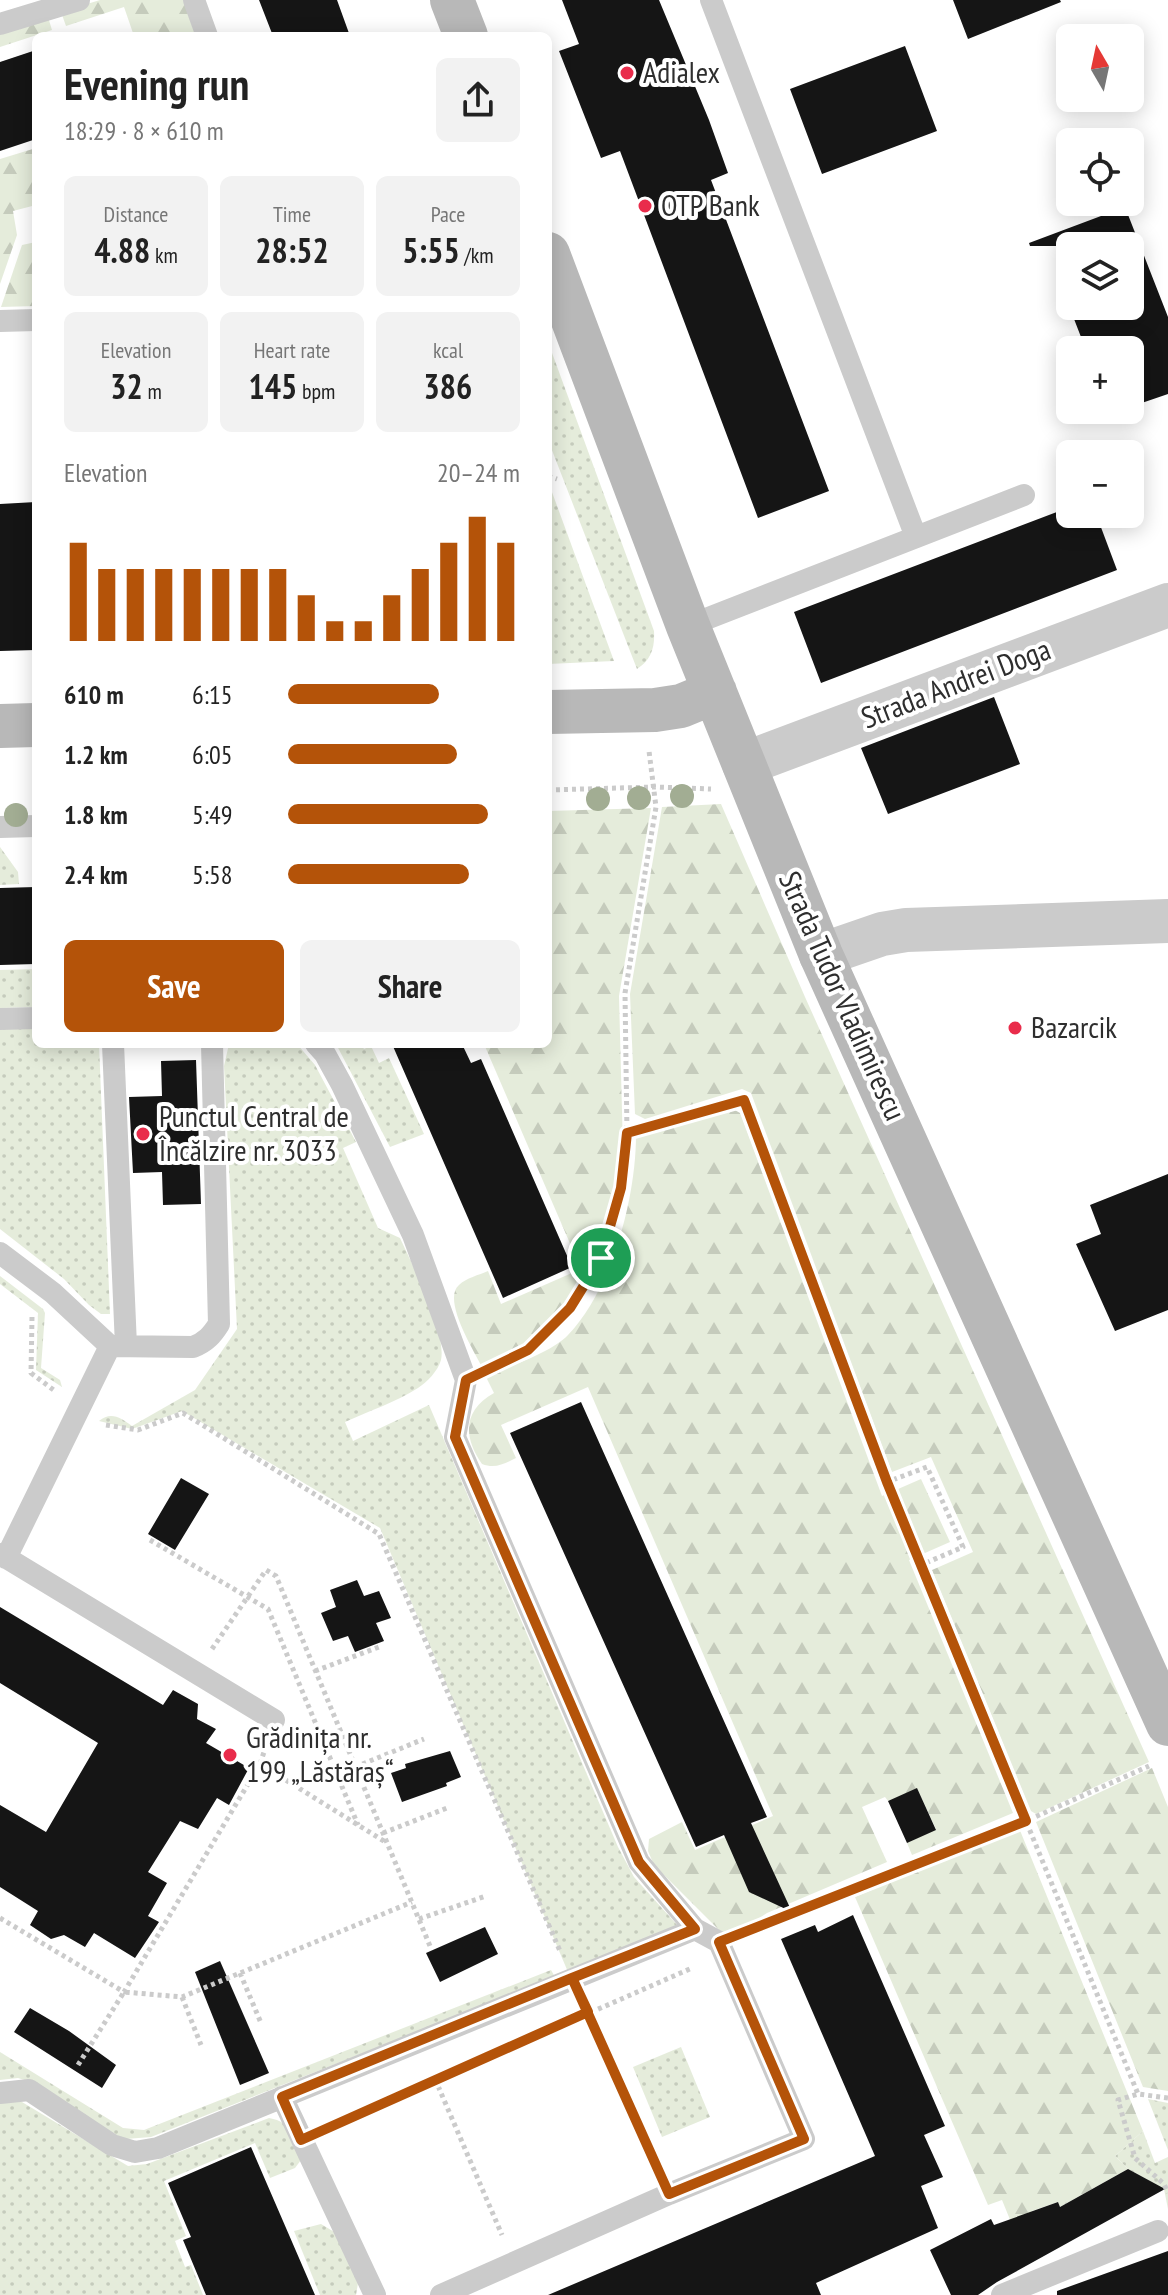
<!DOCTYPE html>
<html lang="en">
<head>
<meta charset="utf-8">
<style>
	:root { --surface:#fff; --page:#f2f2f2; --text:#222; --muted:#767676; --accent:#b45309 }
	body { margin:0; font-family:"PT Sans Narrow",sans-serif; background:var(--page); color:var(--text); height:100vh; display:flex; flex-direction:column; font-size:30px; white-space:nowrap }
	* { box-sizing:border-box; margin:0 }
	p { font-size:26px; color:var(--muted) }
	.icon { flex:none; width:44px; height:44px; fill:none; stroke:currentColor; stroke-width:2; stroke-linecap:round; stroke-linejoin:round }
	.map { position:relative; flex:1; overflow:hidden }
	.side { position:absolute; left:32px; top:32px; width:520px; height:1016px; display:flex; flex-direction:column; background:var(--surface); border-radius:12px; box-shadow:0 4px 20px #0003 }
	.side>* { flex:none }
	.needle { width:52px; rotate:351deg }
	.tools { position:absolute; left:1056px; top:24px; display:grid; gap:16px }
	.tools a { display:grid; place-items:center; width:88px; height:88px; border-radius:12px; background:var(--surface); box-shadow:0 4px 20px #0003; font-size:40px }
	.pin { position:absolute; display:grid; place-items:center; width:68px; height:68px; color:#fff; margin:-34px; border:4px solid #fff; border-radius:50%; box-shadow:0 2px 8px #0007 }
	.round { display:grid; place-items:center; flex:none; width:84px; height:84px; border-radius:12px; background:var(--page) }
	.overview { display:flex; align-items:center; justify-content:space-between; height:136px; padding:0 32px }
	h1 { font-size:44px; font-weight:600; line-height:60px }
	.stats { display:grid; grid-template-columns:repeat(3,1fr); gap:12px; height:136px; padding:8px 32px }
	.stats div { display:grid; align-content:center; border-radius:12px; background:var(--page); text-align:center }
	.stats b { font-size:34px; font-weight:600 }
	.stats small { font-size:22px; font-weight:400 }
	.stats p { font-size:22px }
	.chart { height:224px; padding:16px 32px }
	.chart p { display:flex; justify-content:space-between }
	.chart svg { width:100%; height:144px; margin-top:8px; stroke:var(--accent); stroke-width:6 }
	.cta { display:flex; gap:16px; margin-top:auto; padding:16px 32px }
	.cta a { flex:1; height:92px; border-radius:12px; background:var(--accent); color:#fff; font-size:32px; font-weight:600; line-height:92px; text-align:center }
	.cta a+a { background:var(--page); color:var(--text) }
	ul { padding:0 32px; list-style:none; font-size:26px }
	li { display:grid; grid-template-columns:128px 96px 1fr; align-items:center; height:60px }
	li i { height:20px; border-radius:10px; background:var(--accent) }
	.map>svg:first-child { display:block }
	.green { fill:url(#green-dots) }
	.forest { fill:url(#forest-firs) }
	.building { fill:#151515 }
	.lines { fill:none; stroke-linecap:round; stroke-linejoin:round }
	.path { stroke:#cbcbcb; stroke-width:5; stroke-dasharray:4 4; stroke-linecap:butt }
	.lane { stroke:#cbcbcb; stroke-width:22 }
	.street { stroke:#cbcbcb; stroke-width:44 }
	.secondary { stroke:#b8b8b8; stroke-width:44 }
	.tree { fill:#a2ad93 }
	.route-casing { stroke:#fff; stroke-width:16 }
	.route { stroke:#b45309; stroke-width:10 }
	.poi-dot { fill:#e92c4b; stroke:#fff; stroke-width:3 }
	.labels { text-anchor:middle; stroke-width:8; stroke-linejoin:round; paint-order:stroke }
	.poi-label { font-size:30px; fill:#2e2e2e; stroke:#fff; text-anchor:start }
	.street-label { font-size:30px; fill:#2e2e2e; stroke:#fff }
</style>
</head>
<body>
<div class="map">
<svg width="1168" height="2295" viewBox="0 0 1168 2295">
	<defs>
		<pattern id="green-dots" width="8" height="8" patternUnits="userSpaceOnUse" patternTransform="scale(2)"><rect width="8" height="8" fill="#e5ecdb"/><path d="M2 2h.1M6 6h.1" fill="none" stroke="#c5cbbc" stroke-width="1.8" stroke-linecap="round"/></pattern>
		<pattern id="forest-firs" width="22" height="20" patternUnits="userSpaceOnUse" patternTransform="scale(2)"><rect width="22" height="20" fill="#e5ecdb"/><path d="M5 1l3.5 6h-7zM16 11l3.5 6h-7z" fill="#c5cbbc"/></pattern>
	</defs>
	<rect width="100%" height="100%" fill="#fff"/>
	<!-- green -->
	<path class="green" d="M548,342l106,289c1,17 -3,29 -17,38l-89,-229z
		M548,484h1l65,177 -66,3z
		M0,847l18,25 1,12 -19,1z
		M36,969v38l-36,1v-38z
		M36,1027v17h63l11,270h-9l-12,-9 -25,-26 -64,-50v-201z
		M229,1044h68l18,21 41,77 -13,6 35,80 22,10c12,26 47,95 41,122 -3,11 -14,22 -23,28 -22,14 -49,23 -73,34l8,19 76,-36 189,442 16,30 45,50 -111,45 -188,-444 -198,-117 -50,18 -33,-8c12,-10 22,-3 33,5l63,-36 42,-61 -13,-263z
		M336,1044h25l3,5 7,-3 8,17 10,-5 35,76 -34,13z
		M0,1276l43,33 2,4 -4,55 19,12 2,7 -26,-17 2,-57 -38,-29z
		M551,1970l4,7 -404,160 -25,2 -13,-4 -76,-51 -19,-6 -18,2v-28l123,76 21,2z
		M681,2047l29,70 -48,20 -29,-70z
		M1148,2099l20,4v47z
		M8,2101l14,1 106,64 19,-2 122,-46c24,4 24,21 32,42l-6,8 -25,10 -15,-35 -91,38 22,55 -11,5 10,26 6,-2 12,30h-203v-192z
		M1143,2131l12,32 13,-6v52l-4,-20 -36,-20 -13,-13z
		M321,2224l15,9 22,50 -2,12h-36l-26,-64z"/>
	<!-- forest -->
	<path class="forest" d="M100,0h83l13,36h-62l-10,-29 -58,19 -5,-14z
		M48,17l4,13 -52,17v-15z
		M36,148v57l-23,6 4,24 -17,49v-125z
		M36,242v64l-35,1 21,-62z
		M721,804l84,193 344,765 -113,52 -5,-3 -99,-241 41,-18 -42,-95 -39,15 -141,-379 -9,-4 -97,30 -10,-5 -5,-120 32,-187z
		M651,808l-32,188 4,154 -4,46 -8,26 -23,58 -26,42 -22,18 -59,25c-8,-16 -39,-66 -22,-80 7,-7 20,-10 29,-14l13,33 80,-35 -97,-225h64v-233z
		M733,1109l7,4 142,383 39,-17 29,63 -41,18 104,253 -101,42 -5,-12 29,-14 -19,-40 -29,12 -3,-4 -23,10 25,55 -120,51 -39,26 -74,-74 -6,-14 1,-12 33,-17 13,28 78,-34 -185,-429 -87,38 15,33c-12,6 -21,11 -34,6 -19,-27 -19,-54 12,-71l-8,-16c23,-11 65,-24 82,-42 44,-46 68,-137 68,-200z
		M1152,1768l16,39v284l-25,-4 -107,-265z
		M1019,1828l124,303 -28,25 13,13 -68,38 -2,-5 -26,9 -19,16 -11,-27 -14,5 -133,-308z"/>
	<!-- building -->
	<path class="building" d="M259,0h78l13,36h-77z
		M562,0h97l50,120 19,53 -17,7 118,311 -71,27 -138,-367 -19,7 -42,-107 20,-7z
		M953,0h107l1,2 -93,37z
		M905,46l32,85 -115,43 -32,-85z
		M36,50v89l-36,12v-89z
		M1125,207l43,110v77l-38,13v-57h-44l-17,-44h61v-60h-100l-1,-3z
		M36,502v148l-36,1v-147z
		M1070,507v7h26l21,56 -296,113 -27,-71z
		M994,697l26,67 -132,50 -27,-66z
		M36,887v77l-36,1v-77z
		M392,1044h70l9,19 10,-4 91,208 -69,31z
		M196,1060l5,144 -38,1 -1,-33 -29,1 -4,-76 33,-1 -1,-35z
		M1168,1174v136l-53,21 -39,-87 25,-10 -11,-29z
		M581,1402l186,415 -16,6 41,89 -43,-20 -25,-57 -28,12 -186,-414z
		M181,1478l28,16 -34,56 -27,-16z
		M357,1580l7,16 15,-5 12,27 -15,5 8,18 -29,11 -7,-16 -15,5 -12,-28 15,-6 -6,-17z
		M0,1607l163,98 10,-15 25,14 -1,15 19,10 -10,14 43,25 -20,37 -12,-7 -19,31 -18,-8 -32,51 19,11 -19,33 11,6 -24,36 -41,-25 -9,14 -21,-12 -13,4 -21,-14 8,-14 -38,-24v-82l46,27 52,-89 -98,-60z
		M450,1751l11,26 -15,6 1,3 -45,16 -11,-29 15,-5 -1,-4z
		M917,1788l19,42 -29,13 -19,-42z
		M853,1915l92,211 -21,9 19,42 -22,9 17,42 -122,55 5,12h-273l327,-139 -94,-217 34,-14 3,7z
		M485,1927l13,27 -58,28 -14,-29z
		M220,1961l49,112 -29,12 -45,-113z
		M30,2008l39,23 47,34 -14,23 -88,-56z
		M251,2147l64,148h-109l-23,-55 8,-3 -23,-54z
		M1128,2169l37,20 -168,93 -19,13h-27l-21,-45 61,-31 3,6 64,-23 2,5z
		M1168,2251v44h-111v-4z"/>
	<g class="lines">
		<!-- path -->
		<path class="path" d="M548,476l9,3
			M548,790l107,-3 56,2
			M627,1133l117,-33 143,382 40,-15 36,80 -42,18 217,529
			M32,1317l-1,56 24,18
			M494,1366l34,-16 42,-42 31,-50 11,-32 9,-38 6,-55 -2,-140 31,-186 -7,-56
			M106,1425l32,5 45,-17 196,121 181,417
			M887,1482l34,83
			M150,1540l118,69 90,216
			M212,1649l54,-79 10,6 154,370
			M315,1671l64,-24
			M260,1764l6,-18
			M355,1767l69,-28
			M383,1833l64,-25
			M0,1918l124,74 136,-228 127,79
			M419,1919l67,-23
			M746,1931l280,-110 123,-55
			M240,1973l21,50
			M182,1997l19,48
			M586,2008l71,158
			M78,2065l46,-73 58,5 230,-95
			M435,2079l67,156
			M1168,2098l-30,-4 -20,6 17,58 29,26 4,9
			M327,2128l365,-160"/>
		<!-- lane -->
		<path class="lane" d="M194,0l13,36
			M711,0l205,537
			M0,24l79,-24
			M0,321l36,-1
			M688,626l336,-131
			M0,827l36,-1
			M0,1019l36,-1
			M113,1044l13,302
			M0,1253l53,40 57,53 83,1c13,-5 19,-12 26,-23l-7,-280
			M0,1554l274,166
			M6,1558l104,-212
			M0,2093l29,-3 83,55 23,7 23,-4 537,-219 -56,-67 -184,-425 11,-57 -53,-145 -71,-150 -17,-31 -9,-10
			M282,2097l93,198
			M441,2295l228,-101 135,-55 -85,-197 -24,-13
			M1002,2295l156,-64"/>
		<!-- street -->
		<path class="street" d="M744,764l424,-159
			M821,955l61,-21 24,-4 262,-9"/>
		<!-- secondary -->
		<path class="secondary" d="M452,0l14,36
			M548,254l140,372 133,329 347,769
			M548,712l107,-2 26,-4 34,-14
			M0,726l36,-1"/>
	</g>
	<!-- trees -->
	<g class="tree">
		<circle cx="682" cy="796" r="12"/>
		<circle cx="639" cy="798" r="12"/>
		<circle cx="598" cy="799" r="12"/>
		<circle cx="16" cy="815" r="12"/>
	</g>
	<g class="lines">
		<!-- route casing -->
		<g class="route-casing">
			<path id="route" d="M601,1258l-31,50 -42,42 -62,30 -11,57 184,425 56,67 -123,49 16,34 -287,128 -19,-43 290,-119 97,216 135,-55 -85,-197 307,-121 -139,-339 -143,-382 -117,33 -6,55 -20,70"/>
		</g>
		<!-- route -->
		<use href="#route" class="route"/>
	</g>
	<!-- markers -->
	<g class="poi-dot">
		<circle cx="627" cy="73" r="8"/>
		<circle cx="645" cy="206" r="8"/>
		<circle cx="1015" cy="1028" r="8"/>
		<circle cx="143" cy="1134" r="8"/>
		<circle cx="230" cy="1755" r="8"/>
	</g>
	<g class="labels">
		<!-- poi labels -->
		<g class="poi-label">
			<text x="643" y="83">Adialex</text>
			<text x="661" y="216">OTP Bank</text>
			<text x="1031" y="1038">Bazarcik</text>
			<text x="159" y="1127">Punctul Central de<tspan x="159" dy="34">Încălzire nr. 3033</tspan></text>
			<text x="246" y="1748">Grădinița nr.<tspan x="246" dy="34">199 „Lăstăraș“</tspan></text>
		</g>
		<!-- street labels -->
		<g class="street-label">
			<text transform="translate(956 684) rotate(-21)" y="10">Strada Andrei Doga</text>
			<text transform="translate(842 996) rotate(66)" y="10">Strada Tudor Vladimirescu</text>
		</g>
	</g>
</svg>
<div class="tools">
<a><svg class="needle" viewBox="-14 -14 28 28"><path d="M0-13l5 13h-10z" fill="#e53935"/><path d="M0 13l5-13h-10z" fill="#767676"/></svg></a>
<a><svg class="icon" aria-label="locate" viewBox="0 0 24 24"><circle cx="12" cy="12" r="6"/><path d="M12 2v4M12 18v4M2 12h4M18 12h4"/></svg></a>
<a><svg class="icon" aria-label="layers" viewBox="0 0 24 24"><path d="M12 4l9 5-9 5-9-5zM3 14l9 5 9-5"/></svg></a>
<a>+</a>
<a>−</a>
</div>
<div class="pin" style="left:601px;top:1258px;background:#1e9e55"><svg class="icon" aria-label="arrive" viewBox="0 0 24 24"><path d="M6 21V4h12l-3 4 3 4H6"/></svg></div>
<section class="side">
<div class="overview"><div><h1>Evening run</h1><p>18:29 · 8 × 610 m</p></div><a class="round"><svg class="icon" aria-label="share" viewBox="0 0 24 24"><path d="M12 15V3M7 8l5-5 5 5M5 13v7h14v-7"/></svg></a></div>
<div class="stats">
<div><p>Distance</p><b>4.88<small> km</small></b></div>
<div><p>Time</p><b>28:52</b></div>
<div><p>Pace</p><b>5:55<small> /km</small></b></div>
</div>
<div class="stats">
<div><p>Elevation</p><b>32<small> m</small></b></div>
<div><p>Heart rate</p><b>145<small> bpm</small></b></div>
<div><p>kcal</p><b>386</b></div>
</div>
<div class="chart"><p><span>Elevation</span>20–24 m</p>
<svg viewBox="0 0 160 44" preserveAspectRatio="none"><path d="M5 44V14M15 44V22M25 44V22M35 44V22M45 44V22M55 44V22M65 44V22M75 44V22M85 44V30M95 44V38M105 44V38M115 44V30M125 44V22M135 44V14M145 44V6M155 44V14"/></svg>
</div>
<ul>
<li><b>610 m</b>6:15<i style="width:65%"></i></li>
<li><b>1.2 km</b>6:05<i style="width:73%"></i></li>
<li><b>1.8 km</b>5:49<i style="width:86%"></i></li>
<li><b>2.4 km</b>5:58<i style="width:78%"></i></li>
</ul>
<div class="cta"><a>Save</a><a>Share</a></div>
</section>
</div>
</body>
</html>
